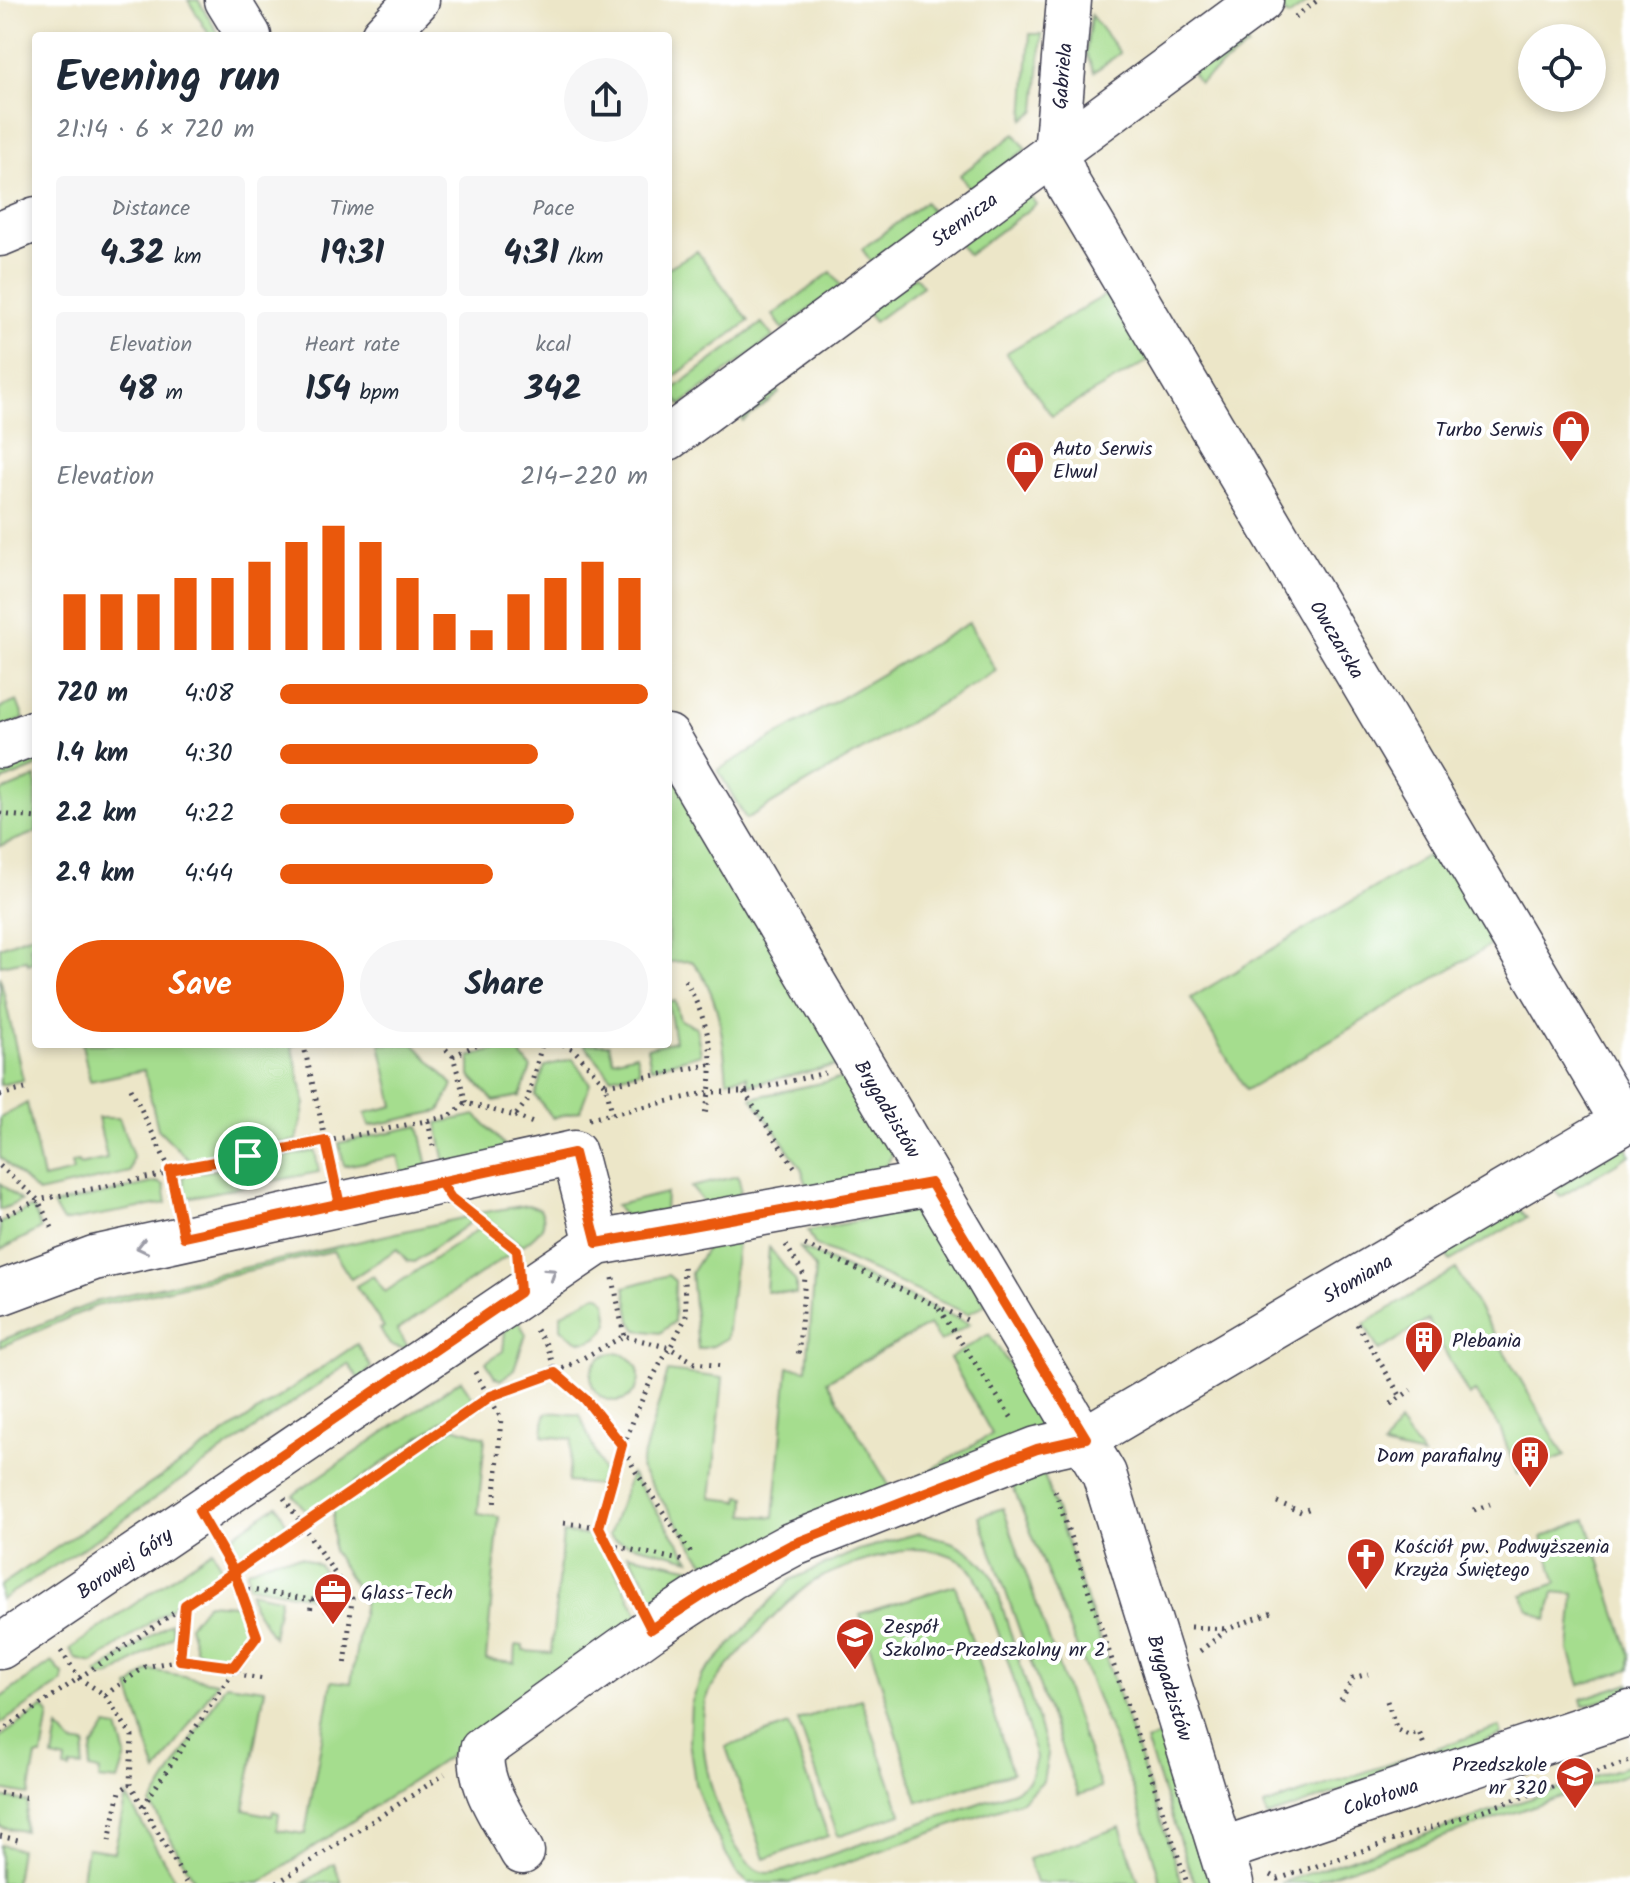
<!DOCTYPE html>
<html lang="en">
<head>
<meta charset="utf-8">
<style>
	:root { --surface:#fff; --page:#f6f6f7; --text:#1f2937; --muted:#747a83; --accent:#ea580c }
	body { margin:0; font-family:Kalam,sans-serif; background:var(--page); color:var(--text); height:100vh; display:flex; flex-direction:column; font-size:30px; white-space:nowrap }
	* { box-sizing:border-box; margin:0 }
	p { font-size:26px; color:var(--muted) }
	.icon { flex:none; width:44px; height:44px; fill:none; stroke:currentColor; stroke-width:2; stroke-linecap:round; stroke-linejoin:round }
	.map { position:relative; flex:1; overflow:hidden }
	.sheet { position:absolute; left:32px; top:32px; width:640px; height:1016px; display:flex; flex-direction:column; background:var(--surface); border-radius:8px; box-shadow:0 4px 12px #0003 }
	.sheet>* { flex:none }
	.tools { position:absolute; left:1518px; top:24px; display:grid; gap:16px }
	.tools a { display:grid; place-items:center; width:88px; height:88px; border-radius:50%; background:var(--surface); box-shadow:0 4px 12px #0003; font-size:40px }
	.pin { position:absolute; display:grid; place-items:center; width:68px; height:68px; color:#fff; margin:-34px; border:4px solid #fff; border-radius:50%; box-shadow:0 2px 8px #0007 }
	.round { display:grid; place-items:center; flex:none; width:84px; height:84px; border-radius:42px; background:var(--page) }
	.summary { display:flex; align-items:center; justify-content:space-between; height:136px; padding:0 24px }
	h1 { font-size:44px; font-weight:700; line-height:60px }
	.stats { display:grid; grid-template-columns:repeat(3,1fr); gap:12px; height:136px; padding:8px 24px }
	.stats div { display:grid; align-content:center; border-radius:8px; background:var(--page); text-align:center }
	.stats b { font-size:34px; font-weight:700 }
	.stats small { font-size:22px; font-weight:400 }
	.stats p { font-size:22px }
	.chart { height:224px; padding:16px 24px }
	.chart p { display:flex; justify-content:space-between }
	.chart svg { width:100%; height:144px; margin-top:8px; stroke:var(--accent); stroke-width:6 }
	.cta { display:flex; gap:16px; margin-top:auto; padding:16px 24px }
	.cta a { flex:1; height:92px; border-radius:48px; background:var(--accent); color:#fff; font-size:32px; font-weight:700; line-height:92px; text-align:center }
	.cta a+a { background:var(--page); color:var(--text) }
	ul { padding:0 24px; list-style:none; font-size:26px }
	li { display:grid; grid-template-columns:128px 96px 1fr; align-items:center; height:60px }
	li i { height:20px; border-radius:10px; background:var(--accent) }
	.map>svg:first-child { display:block }
	.green { fill:#a5dd8e; stroke:#648064; stroke-width:2; fill-rule:evenodd }
	.lines { fill:none; stroke-linecap:round; stroke-linejoin:round }
	.minor-casing { stroke:#403f50; stroke-width:47 }
	.path { stroke:#403f50; stroke-width:5; stroke-dasharray:2 6; stroke-linecap:butt }
	.minor { stroke:#fff; stroke-width:44 }
	.oneway { stroke:#9c9ca7 }
	.route-casing { stroke:#fff; stroke-width:16 }
	.route { stroke:#ea580c; stroke-width:10 }
	.labels { text-anchor:middle; stroke-width:8; stroke-linejoin:round; paint-order:stroke }
	.street-label { font-size:20px; fill:#22223b; stroke:#fff }
	.poi-label { font-size:20px; fill:#22223b; stroke:#fff; text-anchor:start }
</style>
</head>
<body>
<div class="map">
<svg width="1630" height="1883" viewBox="0 0 1630 1883">
	<rect width="100%" height="100%" fill="#fff"/>
	<filter id="ink" filterUnits="userSpaceOnUse"><feTurbulence type="fractalNoise" baseFrequency=".0125" numOctaves="2"/><feDisplacementMap in="SourceGraphic" scale="16" xChannelSelector="R" yChannelSelector="G"/><feConvolveMatrix kernelMatrix="1 2 1 2 8 2 1 2 1" color-interpolation-filters="sRGB"/></filter>
	<filter id="wash" filterUnits="userSpaceOnUse"><feTurbulence type="fractalNoise" baseFrequency=".006" numOctaves="4" result="noise"/><feDisplacementMap in="SourceGraphic" scale="32" xChannelSelector="R" yChannelSelector="G"/><feGaussianBlur stdDeviation="1.8" result="paint"/><feColorMatrix in="noise" values="0 0 0 0 0 0 0 0 0 0 0 0 0 0 0 0 0 1.4 0 .05"/><feComposite in="paint" operator="in"/></filter>
	<g filter="url(#wash)">
		<rect width="100%" height="100%" fill="#ece6c8"/>
		<!-- green -->
		<path class="green" d="M188,0h10l22,36h-10z
			M1287,0h24l-23,17 -9,-11z
			M1091,15l29,38 -26,19 -8,-19z
			M1030,34h12l-6,77 -12,8z
			M1240,35l8,11 -49,37 -8,-12z
			M1015,134l11,15 -55,41 -11,-15z
			M1027,192l9,12 -68,51 -9,-11z
			M925,202l10,14 -63,47 -10,-14z
			M697,251l52,70 -81,60v-113z
			M831,272l10,14 -58,43 -10,-14z
			M915,276l8,10 -49,36 -8,-10z
			M1109,293l41,67 -98,56 -46,-63z
			M762,323l11,14 -92,68 -10,-14z
			M771,383l8,10 -36,28 -9,-10z
			M969,623l27,48 -250,148 -28,-49z
			M17,701l7,18 -24,9v-20z
			M36,751v16l-36,15v-16z
			M668,765l176,299 -95,21 -2,-9 -20,4c-4,-41 -7,-87 -35,-119l-24,1z
			M36,777v55l-36,14v-54z
			M1440,848l54,95 -248,147 -55,-92z
			M36,933v11l-6,2 3,16 -5,2 -2,-4 -26,5v-18z
			M0,976l23,104 -23,5z
			M675,1001l5,19 16,7 5,27 -50,14 -4,-20 28,-7 -7,-38z
			M82,1044h215l-5,2 13,57 -8,37 -106,22 -33,-33 -14,-59 -54,11z
			M380,1044h34l39,41 -13,26 -71,15 -4,-13 29,-7z
			M584,1044h25l4,16 23,-6 4,17 -29,6z
			M513,1045l18,23 -11,28 -26,5 -24,-25v-19z
			M573,1059l17,25 -10,27 -27,7 -18,-23 10,-29z
			M853,1076l40,76c-10,32 -56,30 -85,36l-7,-20 -49,-70z
			M27,1103l16,76 30,-7 -2,-9 7,-1 1,3 28,-6 -9,-41h21l14,38 -3,16 -92,21 -38,-36v-39z
			M476,1115l36,38 -66,15 -9,-45z
			M419,1126l10,45 -26,5 -5,-20 -54,10 -5,-23z
			M1626,1143l4,12 -70,42 -6,-8z
			M315,1151l4,21 -133,26 -3,-22z
			M738,1176l3,13 -4,10 -33,4 -13,-16z
			M157,1182l7,3 3,18 -104,19 -10,-17z
			M0,1183l21,18 -21,9z
			M666,1193l-1,18 -41,5 -8,-11z
			M528,1205l12,4c11,17 -5,27 -18,37l-44,-33z
			M29,1208l5,2 7,19 -41,21v-27z
			M1518,1208l9,9 -77,44 -6,-10z
			M913,1210l21,11 52,83 -18,10 -153,-69 -7,-14z
			M466,1217l6,4 -58,41 -7,-1 -10,-12 -46,30 -18,-28 -237,55 -96,41v-6l98,-40z
			M480,1228l30,26 -113,76 13,20 -20,-5 -10,-16 4,-2 -28,-41 17,-10 12,16z
			M737,1242l-10,96 -14,8 -15,3 -7,-76 18,-28z
			M769,1247l27,35v12l-30,-3z
			M799,1247l171,77 -30,18 -11,-17 -102,56 66,111 99,-58 -42,-76 39,-24 52,79 -3,15 -309,141 -26,-8 -63,-93 28,-97 55,7 -12,120 28,3 1,-5 6,1 -1,18 29,2 14,-150 19,2 8,-101z
			M1456,1269l109,187 -48,18 -17,-46 -25,-36 -6,4 -41,-76 -49,31 -15,-27z
			M668,1275l7,6 -1,41 -14,11 -23,-3 -6,-9 -6,-34z
			M595,1295h5l6,7 3,22c-14,22 -30,23 -48,4v-14z
			M506,1320l12,1 8,13 -12,35 -13,11 -6,-3 -9,-15 17,-11z
			M357,1344l14,23 -11,14 -12,-17 -259,180 -89,56v-14z
			M591 1377a24 24 0 1 1 48 0a24 24 0 1 1-48 0Z
			M461,1380l13,19 -165,116 -16,-20z
			M550,1412l30,3 23,57 -5,13 -30,-3 4,-43 -29,-3 2,-21z
			M1399,1423l24,33 -40,-9z
			M454,1427l31,10 -7,77 21,3 -13,143 29,3 1,-18 7,1v5l28,2 12,-120 35,3 43,84 -2,9 -379,254h-64l-45,-78 75,-121 39,5 -21,121 28,6 1,-5 6,2 -2,17 28,4 27,-153 19,2 13,-82 -31,-50v-41z
			M1039,1460l143,423h-21l-27,-92 -127,-319z
			M631,1474l59,85 -76,-19 -5,-5z
			M277,1505l12,23 -52,35 -9,-24z
			M1003,1508l98,280 -23,7 -99,-279z
			M1586,1519l44,136v14l-50,16 -11,-35 5,-56 -20,-2 -7,28 -19,-11 -6,-14 35,-12 -15,-46z
			M919,1533c34,7 54,15 74,44l55,177 -5,27 -21,20 -233,82h-41l-13,-12 -28,-54 -12,-34 -6,-42 2,-37 11,-28 88,-96 69,-30zM909,1549c23,0 46,3 62,21 19,23 56,153 65,188l-7,23 -15,10 -231,80c-10,2 -21,4 -29,-3 -35,-27 -66,-137 -44,-177 12,-22 85,-100 106,-111 28,-15 62,-23 93,-31z
			M212,1550l11,21 -130,92 -17,-4 -6,-10z
			M628,1554l69,15 19,10 -69,37 -10,-25 11,-6z
			M301,1557l18,8 13,18 -6,28 -12,-3 2,-10 -67,-12 -2,-16 28,-12z
			M955,1585l57,188 -94,29 -58,-188z
			M250,1592l30,6 -7,39 -20,-31z
			M207,1603l28,2 14,31 -24,20 -29,-5 -7,-25z
			M170,1623l3,9 -2,5 -60,39 -9,1 -5,-4z
			M52,1662l11,12v8l-63,42v-26z
			M150,1670l67,12 -60,91 -28,-86z
			M1630,1683v10l-47,13 -2,-7z
			M861,1699l40,115 -63,22 -40,-116z
			M44,1707l5,8 -7,41h-6l-7,39 -29,-5v-53z
			M789,1725l39,111 -63,23 -39,-112z
			M107,1726l11,2 8,28 -8,25 -19,-2 1,-8 -11,-2 4,-22z
			M1499,1727l3,8 -235,82 -3,-11z
			M58,1728l14,15 14,2 -4,22 -11,-1 -1,4 -5,-1 1,-8 -13,-3z
			M1171,1733l41,150h-16l-4,-6 -46,-136z
			M1630,1765v8l-310,106 -3,4h-37z
			M126,1796l51,87h-96l6,-35 27,4z
			M0,1797l28,5 -4,29 -24,-4z
			M1120,1827l19,56h-103l-8,-24z
			M0,1845l20,4 -5,34h-15z
			M334,1863l7,20h-37z"/>
	</g>
	<g filter="url(#ink)">
		<g class="lines">
			<!-- minor casing -->
			<g class="minor-casing">
				<g id="minor">
					<path d="M227,0l22,36"/>
					<path id="s1" d="M1069,0l-13,153 12,31 555,938"/>
					<path d="M383,36l34,-36"/>
					<path d="M0,234l36,-15"/>
					<path id="s2" d="M668,438l593,-438"/>
					<path id="s3" d="M668,737l436,737 127,409"/>
					<path d="M0,746l36,-14"/>
					<path d="M0,1293l94,-35 480,-105 23,90"/>
					<path id="s4" d="M0,1647l597,-404 334,-60"/>
					<path id="s5" d="M1221,1850l409,-137"/>
					<path id="s6" d="M522,1852c-16,-30 -45,-67 -40,-102l169,-121 80,-52 60,-32 246,-96 49,-11 544,-320"/>
				</g>
			</g>
			<!-- path -->
			<path class="path" d="M1295,17l23,-17
				M0,814l36,4
				M685,980c27,49 32,80 20,134
				M440,1044l13,12 13,47
				M563,1044l10,5 33,36 6,28
				M305,1051l27,117
				M453,1056l25,-12
				M606,1085l107,-21
				M131,1088l39,82 6,31
				M744,1092l53,79
				M0,1095l25,-6
				M515,1116l18,7
				M589,1119l121,-27h34l81,-19
				M428,1121l5,25
				M0,1166l38,34 16,32
				M471,1214l47,39
				M0,1218l38,-18 412,-84 16,-13 49,13 12,-15 15,-57
				M786,1245l19,32 -7,82
				M805,1245l162,75
				M613,1278l11,58
				M939,1309l74,111
				M1357,1324l44,73
				M536,1330l12,17 7,26 30,26 37,46 14,27 57,84
				M475,1372l26,46 -7,90
				M1391,1404l20,-14
				M1055,1491l132,392
				M284,1498l68,101 -7,68
				M1277,1502l24,10 10,-4
				M1474,1510l16,-6
				M564,1523l35,4c18,-62 35,-124 71,-179l25,15 28,3
				M599,1527l36,70
				M609,1545l76,16
				M240,1588l72,12 -2,12
				M1190,1627l37,2
				M61,1651l19,28 25,16 27,41 -2,48 57,99
				M1200,1651l28,-22 44,-17
				M180,1660l5,-55
				M105,1695l40,-28 35,-7 54,7 9,9 21,3
				M1341,1700l12,-22 15,-4
				M1387,1701l10,29 12,5 10,-3 5,13
				M0,1732l491,-336 64,-23 69,-37 46,12 16,-31 -3,-54
				M0,1793l29,5
				M143,1806l114,-170 -38,-94
				M0,1836l22,5
				M109,1841l11,-50 10,-7
				M1271,1875l7,4 352,-118
				M277,1883l168,-109"/>
			<!-- minor -->
			<use href="#minor" class="minor"/>
		</g>
		<!-- one-way arrows -->
		<defs><path id="oneway-chevron" d="M-2-3.5L2.5 0L-2 3.5" fill="none" stroke-width="1.6" stroke-linecap="round" stroke-linejoin="round" transform="scale(2)"/></defs>
		<g class="oneway">
			<use href="#oneway-chevron" transform="translate(142 1247) rotate(167)"/>
			<use href="#oneway-chevron" transform="translate(551 1273) rotate(-33)"/>
		</g>
	</g>
	<g class="lines" filter="url(#ink)">
		<!-- route casing -->
		<g class="route-casing">
			<path id="route" d="M248,1156l78,-15 14,64 101,-22 10,15 66,52 3,42 -321,219 35,61 -49,33 -5,55 54,7 23,-31 -23,-64 257,-176 64,-23 30,26 37,46 -23,82 52,102 80,-52 60,-32 246,-96 49,-11 -155,-255 -334,60 -23,-90 -390,84 -14,-67 78,-14"/>
		</g>
		<!-- route -->
		<use href="#route" class="route"/>
	</g>
	<!-- icons -->
	<defs>
		<g id="shop-pin" transform="scale(2)"><path d="M0 17L-7.5 6A9.5 9.5 0 1 1 7.5 6Z" fill="#c8321e" stroke="#fff"/><path d="M-5-2.5h2.3a2.7 3.5 0 0 1 5.4 0H5L5.5 6h-11ZM-1.5-2.5h3a1.5 2.3 0 0 0-3 0Z" fill="#fff"/></g>
		<g id="building-pin" transform="scale(2)"><path d="M0 17L-7.5 6A9.5 9.5 0 1 1 7.5 6Z" fill="#c8321e" stroke="#fff"/><path d="M-4-6H4V6H1V3H-1V6H-4ZM-2.5-4.3h1.7v1.8h-1.7ZM.8-4.3h1.7v1.8H.8ZM-2.5-1h1.7V.8h-1.7ZM.8-1h1.7V.8H.8Z" fill="#fff"/></g>
		<g id="church-pin" transform="scale(2)"><path d="M0 17L-7.5 6A9.5 9.5 0 1 1 7.5 6Z" fill="#c8321e" stroke="#fff"/><path d="M-1.2-6h2.4v3.5h3.3v2.4h-3.3V6h-2.4V-.1h-3.3v-2.4h3.3Z" fill="#fff"/></g>
		<g id="office-pin" transform="scale(2)"><path d="M0 17L-7.5 6A9.5 9.5 0 1 1 7.5 6Z" fill="#c8321e" stroke="#fff"/><path d="M-6-3h4V-5.5h4V-3h4V5H-6ZM-1-4.5V-3h2v-1.5ZM-6 0V1H6V0Z" fill="#fff"/></g>
		<g id="school-pin" transform="scale(2)"><path d="M0 17L-7.5 6A9.5 9.5 0 1 1 7.5 6Z" fill="#c8321e" stroke="#fff"/><path d="M0-5L7-2L0 1L-7-2ZM-4 1L0 2.5L4 1V4Q0 6-4 4Z" fill="#fff"/></g>
	</defs>
	<g fill-rule="evenodd">
		<use href="#shop-pin" x="1571" y="429"/>
		<use href="#shop-pin" x="1025" y="460"/>
		<use href="#building-pin" x="1424" y="1340"/>
		<use href="#building-pin" x="1530" y="1455"/>
		<use href="#church-pin" x="1366" y="1557"/>
		<use href="#office-pin" x="333" y="1592"/>
		<use href="#school-pin" x="855" y="1637"/>
		<use href="#school-pin" x="1575" y="1776"/>
	</g>
	<g class="labels">
		<!-- street labels -->
		<g class="street-label">
			<text transform="translate(1062 76) rotate(-85)" y="7">Gabriela</text>
			<text dy="7" stroke="none"><textPath href="#s2" startOffset="368">Sternicza</textPath></text>
			<text dy="7" stroke="none"><textPath href="#s1" startOffset="716">Owczarska</textPath></text>
			<text dy="7" stroke="none"><textPath href="#s3" startOffset="432">Brygadzistów</textPath></text>
			<text dy="7" stroke="none"><textPath href="#s6" startOffset="1112">Słomiana</textPath></text>
			<text dy="7" stroke="none"><textPath href="#s4" startOffset="150">Borowej Góry</textPath></text>
			<text dy="7" stroke="none"><textPath href="#s3" startOffset="1080">Brygadzistów</textPath></text>
			<text dy="7" stroke="none"><textPath href="#s5" startOffset="168">Cokołowa</textPath></text>
		</g>
		<!-- poi labels -->
		<g class="poi-label">
			<text x="1543" y="436" text-anchor="end">Turbo Serwis</text>
			<text x="1053" y="455">Auto Serwis<tspan x="1053" dy="23">Elwul</tspan></text>
			<text x="1452" y="1347">Plebania</text>
			<text x="1502" y="1462" text-anchor="end">Dom parafialny</text>
			<text x="1394" y="1553">Kościół pw. Podwyższenia<tspan x="1394" dy="23">Krzyża Świętego</tspan></text>
			<text x="361" y="1599">Glass-Tech</text>
			<text x="883" y="1633">Zespół<tspan x="883" dy="23">Szkolno-Przedszkolny nr 2</tspan></text>
			<text x="1547" y="1771" text-anchor="end">Przedszkole<tspan x="1547" dy="23">nr 320</tspan></text>
		</g>
	</g>
</svg>
<div class="tools">
<a><svg class="icon" aria-label="locate" viewBox="0 0 24 24"><circle cx="12" cy="12" r="6"/><path d="M12 2v4M12 18v4M2 12h4M18 12h4"/></svg></a>
</div>
<div class="pin" style="left:248px;top:1156px;background:#1e9e55"><svg class="icon" aria-label="arrive" viewBox="0 0 24 24"><path d="M6 21V4h12l-3 4 3 4H6"/></svg></div>
<section class="sheet">
<div class="summary"><div><h1>Evening run</h1><p>21:14 · 6 × 720 m</p></div><a class="round"><svg class="icon" aria-label="share" viewBox="0 0 24 24"><path d="M12 15V3M7 8l5-5 5 5M5 13v7h14v-7"/></svg></a></div>
<div class="stats">
<div><p>Distance</p><b>4.32<small> km</small></b></div>
<div><p>Time</p><b>19:31</b></div>
<div><p>Pace</p><b>4:31<small> /km</small></b></div>
</div>
<div class="stats">
<div><p>Elevation</p><b>48<small> m</small></b></div>
<div><p>Heart rate</p><b>154<small> bpm</small></b></div>
<div><p>kcal</p><b>342</b></div>
</div>
<div class="chart"><p><span>Elevation</span>214–220 m</p>
<svg viewBox="0 0 160 44" preserveAspectRatio="none"><path d="M5 44V27M15 44V27M25 44V27M35 44V22M45 44V22M55 44V17M65 44V11M75 44V6M85 44V11M95 44V22M105 44V33M115 44V38M125 44V27M135 44V22M145 44V17M155 44V22"/></svg>
</div>
<ul>
<li><b>720 m</b>4:08<i style="width:100%"></i></li>
<li><b>1.4 km</b>4:30<i style="width:70%"></i></li>
<li><b>2.2 km</b>4:22<i style="width:80%"></i></li>
<li><b>2.9 km</b>4:44<i style="width:58%"></i></li>
</ul>
<div class="cta"><a>Save</a><a>Share</a></div>
</section>
</div>
</body>
</html>
